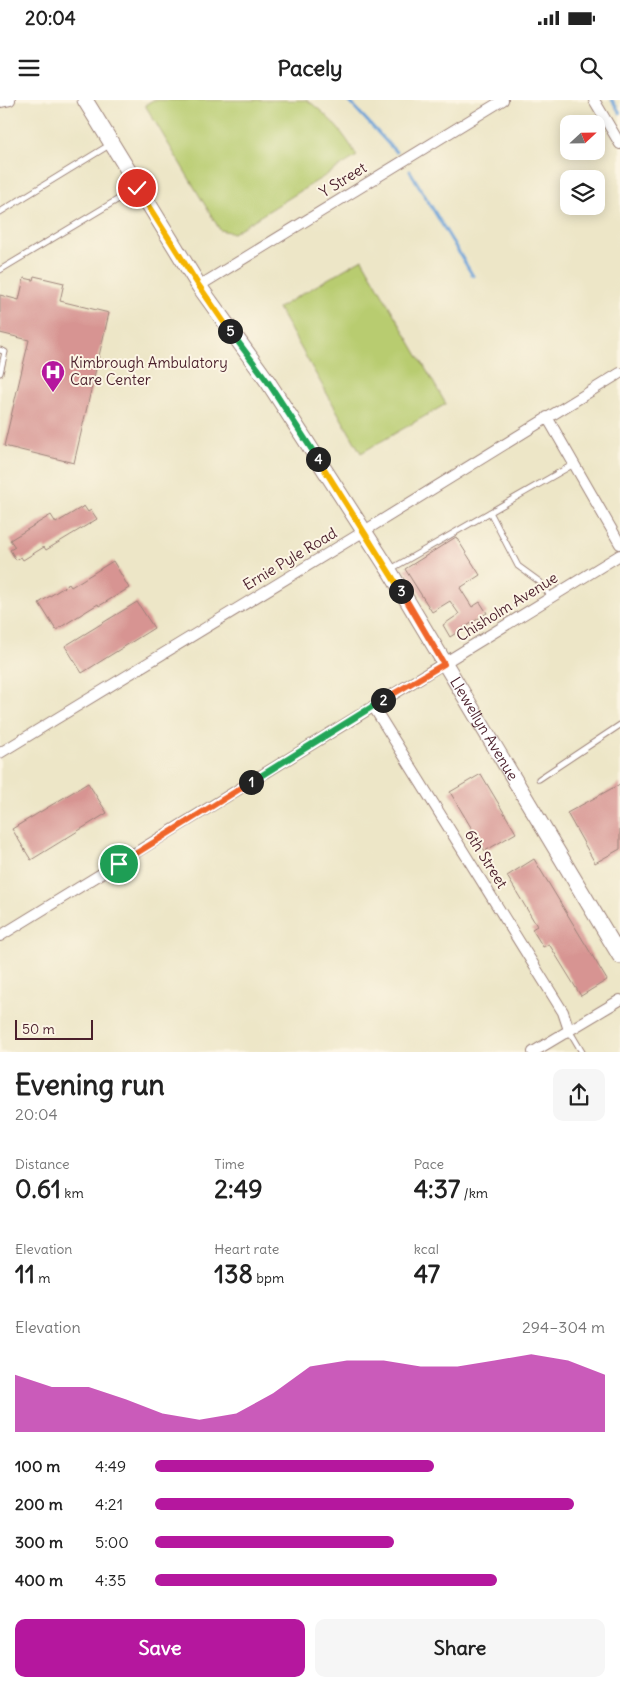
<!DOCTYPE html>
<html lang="en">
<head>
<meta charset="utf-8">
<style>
	:root { --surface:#fff; --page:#f6f6f6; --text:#222; --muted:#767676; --accent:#b5179e }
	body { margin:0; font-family:Delius,sans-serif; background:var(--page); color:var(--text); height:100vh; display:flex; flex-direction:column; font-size:19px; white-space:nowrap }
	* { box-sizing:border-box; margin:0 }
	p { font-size:16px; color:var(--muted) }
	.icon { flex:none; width:28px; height:28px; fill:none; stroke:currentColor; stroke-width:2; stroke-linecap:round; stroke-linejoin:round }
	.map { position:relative; height:952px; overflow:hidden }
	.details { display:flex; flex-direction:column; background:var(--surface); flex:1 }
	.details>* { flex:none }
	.needle { width:32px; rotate:68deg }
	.tools { position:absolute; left:560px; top:15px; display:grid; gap:10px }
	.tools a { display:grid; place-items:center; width:45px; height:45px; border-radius:10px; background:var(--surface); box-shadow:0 2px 12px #0003; font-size:25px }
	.scale { position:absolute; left:15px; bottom:12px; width:78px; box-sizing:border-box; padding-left:5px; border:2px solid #4a1f2b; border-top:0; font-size:14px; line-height:18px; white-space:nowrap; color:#4a1f2b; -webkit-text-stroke:4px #fcf5e5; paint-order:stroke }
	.pin { position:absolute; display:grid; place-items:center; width:42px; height:42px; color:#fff; margin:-21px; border:2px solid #fff; border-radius:50%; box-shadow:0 1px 5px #0007 }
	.km { position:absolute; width:25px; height:25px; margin:-12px; border-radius:50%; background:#222; color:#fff; font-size:14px; line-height:25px; text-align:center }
	.round { display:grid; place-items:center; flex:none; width:52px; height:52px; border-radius:10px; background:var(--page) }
	.overview { display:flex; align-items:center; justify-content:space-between; height:85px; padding:0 15px }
	h1 { font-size:28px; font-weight:700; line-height:38px }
	.metrics { display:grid; grid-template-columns:repeat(3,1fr); gap:8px; height:85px; padding:5px 15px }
	.metrics div { display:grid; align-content:center }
	.metrics b { font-size:25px; font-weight:700 }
	.metrics small { font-size:14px; font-weight:400 }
	.metrics p { font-size:14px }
	.chart { height:140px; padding:10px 15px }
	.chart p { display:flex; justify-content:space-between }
	.chart svg { width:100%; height:90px; margin-top:5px; fill:var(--accent); opacity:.7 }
	.action { display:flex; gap:10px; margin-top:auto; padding:10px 15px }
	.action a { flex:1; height:58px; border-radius:10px; background:var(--accent); color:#fff; font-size:20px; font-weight:700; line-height:58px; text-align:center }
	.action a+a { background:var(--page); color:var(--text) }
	ul { padding:0 15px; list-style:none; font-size:16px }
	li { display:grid; grid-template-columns:80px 60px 1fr; align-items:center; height:38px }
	li i { height:12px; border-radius:6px; background:var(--accent) }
	.status { display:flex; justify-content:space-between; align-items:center; height:35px; padding:0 25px; background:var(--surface); direction:ltr }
	.status svg { height:14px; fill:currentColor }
	header { display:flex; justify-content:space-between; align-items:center; height:65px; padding:0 15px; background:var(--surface); font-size:22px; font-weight:700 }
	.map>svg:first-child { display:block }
	.garden { fill:#b8cc70; stroke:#81764e }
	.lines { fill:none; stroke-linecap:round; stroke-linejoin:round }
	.stream { stroke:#6ba1d8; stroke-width:3 }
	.building { fill:#d79492 }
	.lane-casing { stroke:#9c8279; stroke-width:7 }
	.street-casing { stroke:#9c8279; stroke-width:12 }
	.secondary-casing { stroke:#9c8279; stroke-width:17 }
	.lane { stroke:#fff; stroke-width:5 }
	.street { stroke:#fff; stroke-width:10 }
	.secondary { stroke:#fff; stroke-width:15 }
	.split-1-casing { stroke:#fff; stroke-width:10 }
	.split-2-casing { stroke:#fff; stroke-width:10 }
	.split-3-casing { stroke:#fff; stroke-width:10 }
	.split-4-casing { stroke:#fff; stroke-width:10 }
	.split-5-casing { stroke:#fff; stroke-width:10 }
	.split-6-casing { stroke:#fff; stroke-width:10 }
	.split-1 { stroke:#f0652b; stroke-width:6 }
	.split-2 { stroke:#22a559; stroke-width:6 }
	.split-3 { stroke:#f0652b; stroke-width:6 }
	.split-4 { stroke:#f5b400; stroke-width:6 }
	.split-5 { stroke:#22a559; stroke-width:6 }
	.split-6 { stroke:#f5b400; stroke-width:6 }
	.labels { text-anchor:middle; stroke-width:4; stroke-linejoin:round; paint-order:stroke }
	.street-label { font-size:15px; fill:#4a1f2b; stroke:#fcf5e5 }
	.poi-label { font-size:15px; fill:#4a1f2b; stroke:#fcf5e5; text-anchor:start }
</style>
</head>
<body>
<div class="status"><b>20:04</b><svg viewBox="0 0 49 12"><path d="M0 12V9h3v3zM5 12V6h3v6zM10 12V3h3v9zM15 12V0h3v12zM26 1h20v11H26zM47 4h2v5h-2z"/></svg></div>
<header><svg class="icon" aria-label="menu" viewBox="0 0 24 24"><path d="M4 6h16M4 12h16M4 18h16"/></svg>Pacely<svg class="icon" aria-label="search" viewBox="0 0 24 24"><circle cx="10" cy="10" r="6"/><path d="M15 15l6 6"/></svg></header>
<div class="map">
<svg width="620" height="952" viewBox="0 0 620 952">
	<rect width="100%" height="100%" fill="#fcf5e5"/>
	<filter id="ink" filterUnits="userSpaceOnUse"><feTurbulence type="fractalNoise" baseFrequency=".02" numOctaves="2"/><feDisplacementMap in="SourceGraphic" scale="10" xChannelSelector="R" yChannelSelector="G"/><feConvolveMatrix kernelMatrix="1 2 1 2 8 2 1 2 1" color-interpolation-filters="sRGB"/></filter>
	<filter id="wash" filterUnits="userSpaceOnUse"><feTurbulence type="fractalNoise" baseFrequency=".0096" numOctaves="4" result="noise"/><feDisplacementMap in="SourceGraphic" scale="20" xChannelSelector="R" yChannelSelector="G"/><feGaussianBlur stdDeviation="1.12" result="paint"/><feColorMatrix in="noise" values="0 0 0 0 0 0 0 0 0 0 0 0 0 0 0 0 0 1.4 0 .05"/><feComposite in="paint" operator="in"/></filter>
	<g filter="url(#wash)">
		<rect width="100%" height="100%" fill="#ede6c7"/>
		<!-- garden -->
		<path class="garden" d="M153,0h154c21,15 37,33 50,56l-124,77 -13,-3 -75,-125z
			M362,159l84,145 -85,49 -83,-145z"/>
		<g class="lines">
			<!-- stream -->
			<path class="stream" d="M348,0l48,52
				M612,0l8,13
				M410,71l63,105"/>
		</g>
		<g id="blocks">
			<!-- building -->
			<path class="building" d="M34,176l30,7 -4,18 49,12 -35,150 -70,-17 25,-106 -29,-7v-38l19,5 5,-22 9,2z
				M84,406l4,6 3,-2 6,9 -51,31 -2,-3 -21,13 -2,-3 -5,3 -6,-10 5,-3 -5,-7 41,-25 5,8z
				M456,437l24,38 -20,13 12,19 8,-5 7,11 -37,24 -7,-12 16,-11 -9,-13 -18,11 -27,-43z
				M113,461l16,27 -30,18 -1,-2 -42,26 -17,-27 30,-19 2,3z
				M137,502l17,26 -72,45 -17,-27z
				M481,674l35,59 -31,18 -35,-59z
				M88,683l19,30 -76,47 -19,-31z
				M620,684v65l-25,14 -28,-50z
				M534,759l73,121 -26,16 -32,-52 -6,3 -11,-18 5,-3 -30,-50z"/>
		</g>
	</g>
	<g filter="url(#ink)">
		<use href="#blocks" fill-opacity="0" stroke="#9c8279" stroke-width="1"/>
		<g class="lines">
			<!-- lane casing -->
			<g class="lane-casing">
				<path id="lane" d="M0,112l111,-68
					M0,170l137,-82
					M0,250l5,2 -5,21
					M490,412l28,54 22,16 11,15
					M391,469l183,-105
					M539,679l81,-54
					M569,930l13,22"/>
			</g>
			<!-- street casing -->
			<g class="street-casing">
				<path id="street" d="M594,0l26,44
					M0,2l10,-2
					M199,186l304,-186
					M547,317l73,127
					M373,606l190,306 6,18
					M0,653l353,-215 267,-165
					M0,836l620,-381
					M533,952l87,-52"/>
			</g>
			<!-- secondary casing -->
			<g class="secondary-casing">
				<g id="secondary">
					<path id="s1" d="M85,0l114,186 69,96 121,188 231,386"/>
				</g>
			</g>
			<!-- lane -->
			<use href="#lane" class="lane"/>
			<!-- street -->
			<use href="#street" class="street"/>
			<!-- secondary -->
			<use href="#secondary" class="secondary"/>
		</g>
	</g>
	<g class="lines" filter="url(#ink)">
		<!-- split-1 casing -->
		<g class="split-1-casing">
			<path id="split-1" d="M119,764l132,-82"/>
		</g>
		<!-- split-2 casing -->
		<g class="split-2-casing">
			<path id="split-2" d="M251,682l132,-82"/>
		</g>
		<!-- split-3 casing -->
		<g class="split-3-casing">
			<path id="split-3" d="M383,600l61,-36 -43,-73"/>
		</g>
		<!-- split-4 casing -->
		<g class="split-4-casing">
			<path id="split-4" d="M318,359l83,132"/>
		</g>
		<!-- split-5 casing -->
		<g class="split-5-casing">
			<path id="split-5" d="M230,231l38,51 50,77"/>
		</g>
		<!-- split-6 casing -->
		<g class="split-6-casing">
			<path id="split-6" d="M137,88l62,98 31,45"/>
		</g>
		<!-- split-1 -->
		<use href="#split-1" class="split-1"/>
		<!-- split-2 -->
		<use href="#split-2" class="split-2"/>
		<!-- split-3 -->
		<use href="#split-3" class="split-3"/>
		<!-- split-4 -->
		<use href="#split-4" class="split-4"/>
		<!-- split-5 -->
		<use href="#split-5" class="split-5"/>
		<!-- split-6 -->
		<use href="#split-6" class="split-6"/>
	</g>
	<!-- icons -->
	<defs>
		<g id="hospital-pin" transform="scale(1.25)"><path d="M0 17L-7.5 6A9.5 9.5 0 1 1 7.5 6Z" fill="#b5179e" stroke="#fcf5e5"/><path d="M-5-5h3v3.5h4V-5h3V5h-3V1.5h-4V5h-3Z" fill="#fff"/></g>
	</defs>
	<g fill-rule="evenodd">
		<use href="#hospital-pin" x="53" y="272"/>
	</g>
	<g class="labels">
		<!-- street labels -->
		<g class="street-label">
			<text transform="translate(343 80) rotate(-32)" y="5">Y Street</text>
			<text transform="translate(290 459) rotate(-31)" y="5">Ernie Pyle Road</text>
			<text transform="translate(507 507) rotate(-32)" y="5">Chisholm Avenue</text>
			<text dy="5" stroke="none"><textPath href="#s1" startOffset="745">Llewellyn Avenue</textPath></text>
			<text transform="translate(486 759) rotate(58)" y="5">6th Street</text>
		</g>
		<!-- poi labels -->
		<g class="poi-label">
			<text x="70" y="268">Kimbrough Ambulatory<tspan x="70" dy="17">Care Center</tspan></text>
		</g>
	</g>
</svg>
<div class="tools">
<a><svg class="needle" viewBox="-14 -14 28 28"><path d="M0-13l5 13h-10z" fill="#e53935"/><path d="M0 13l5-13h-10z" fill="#767676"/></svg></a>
<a><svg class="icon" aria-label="layers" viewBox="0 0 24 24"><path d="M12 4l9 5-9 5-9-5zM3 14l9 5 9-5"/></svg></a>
</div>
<div class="scale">50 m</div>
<div class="pin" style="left:119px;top:764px;background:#1e9e55"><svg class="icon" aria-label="arrive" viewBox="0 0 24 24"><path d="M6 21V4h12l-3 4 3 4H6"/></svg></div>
<div class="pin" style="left:137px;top:88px;background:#d93025"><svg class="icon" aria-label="check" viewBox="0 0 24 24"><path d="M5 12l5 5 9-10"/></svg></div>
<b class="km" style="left:251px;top:682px">1</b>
<b class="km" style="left:383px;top:600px">2</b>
<b class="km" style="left:401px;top:491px">3</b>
<b class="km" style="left:318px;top:359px">4</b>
<b class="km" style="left:230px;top:231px">5</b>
</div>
<section class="details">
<div class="overview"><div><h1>Evening run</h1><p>20:04</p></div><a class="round"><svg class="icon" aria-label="share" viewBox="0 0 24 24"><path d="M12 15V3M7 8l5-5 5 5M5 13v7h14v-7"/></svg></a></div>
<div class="metrics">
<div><p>Distance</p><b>0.61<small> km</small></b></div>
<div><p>Time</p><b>2:49</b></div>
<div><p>Pace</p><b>4:37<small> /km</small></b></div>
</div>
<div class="metrics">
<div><p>Elevation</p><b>11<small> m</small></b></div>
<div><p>Heart rate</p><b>138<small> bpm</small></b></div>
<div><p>kcal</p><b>47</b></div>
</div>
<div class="chart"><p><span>Elevation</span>294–304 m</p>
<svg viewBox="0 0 160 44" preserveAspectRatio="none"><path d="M0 44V16L10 22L20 22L30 28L40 35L50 38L60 35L70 25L80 12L90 9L100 9L110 12L120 12L130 9L140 6L150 9L160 16V44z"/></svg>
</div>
<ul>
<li><b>100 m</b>4:49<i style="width:62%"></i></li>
<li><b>200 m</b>4:21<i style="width:93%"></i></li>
<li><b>300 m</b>5:00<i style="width:53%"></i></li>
<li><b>400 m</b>4:35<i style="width:76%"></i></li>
</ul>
<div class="action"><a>Save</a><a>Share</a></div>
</section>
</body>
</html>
